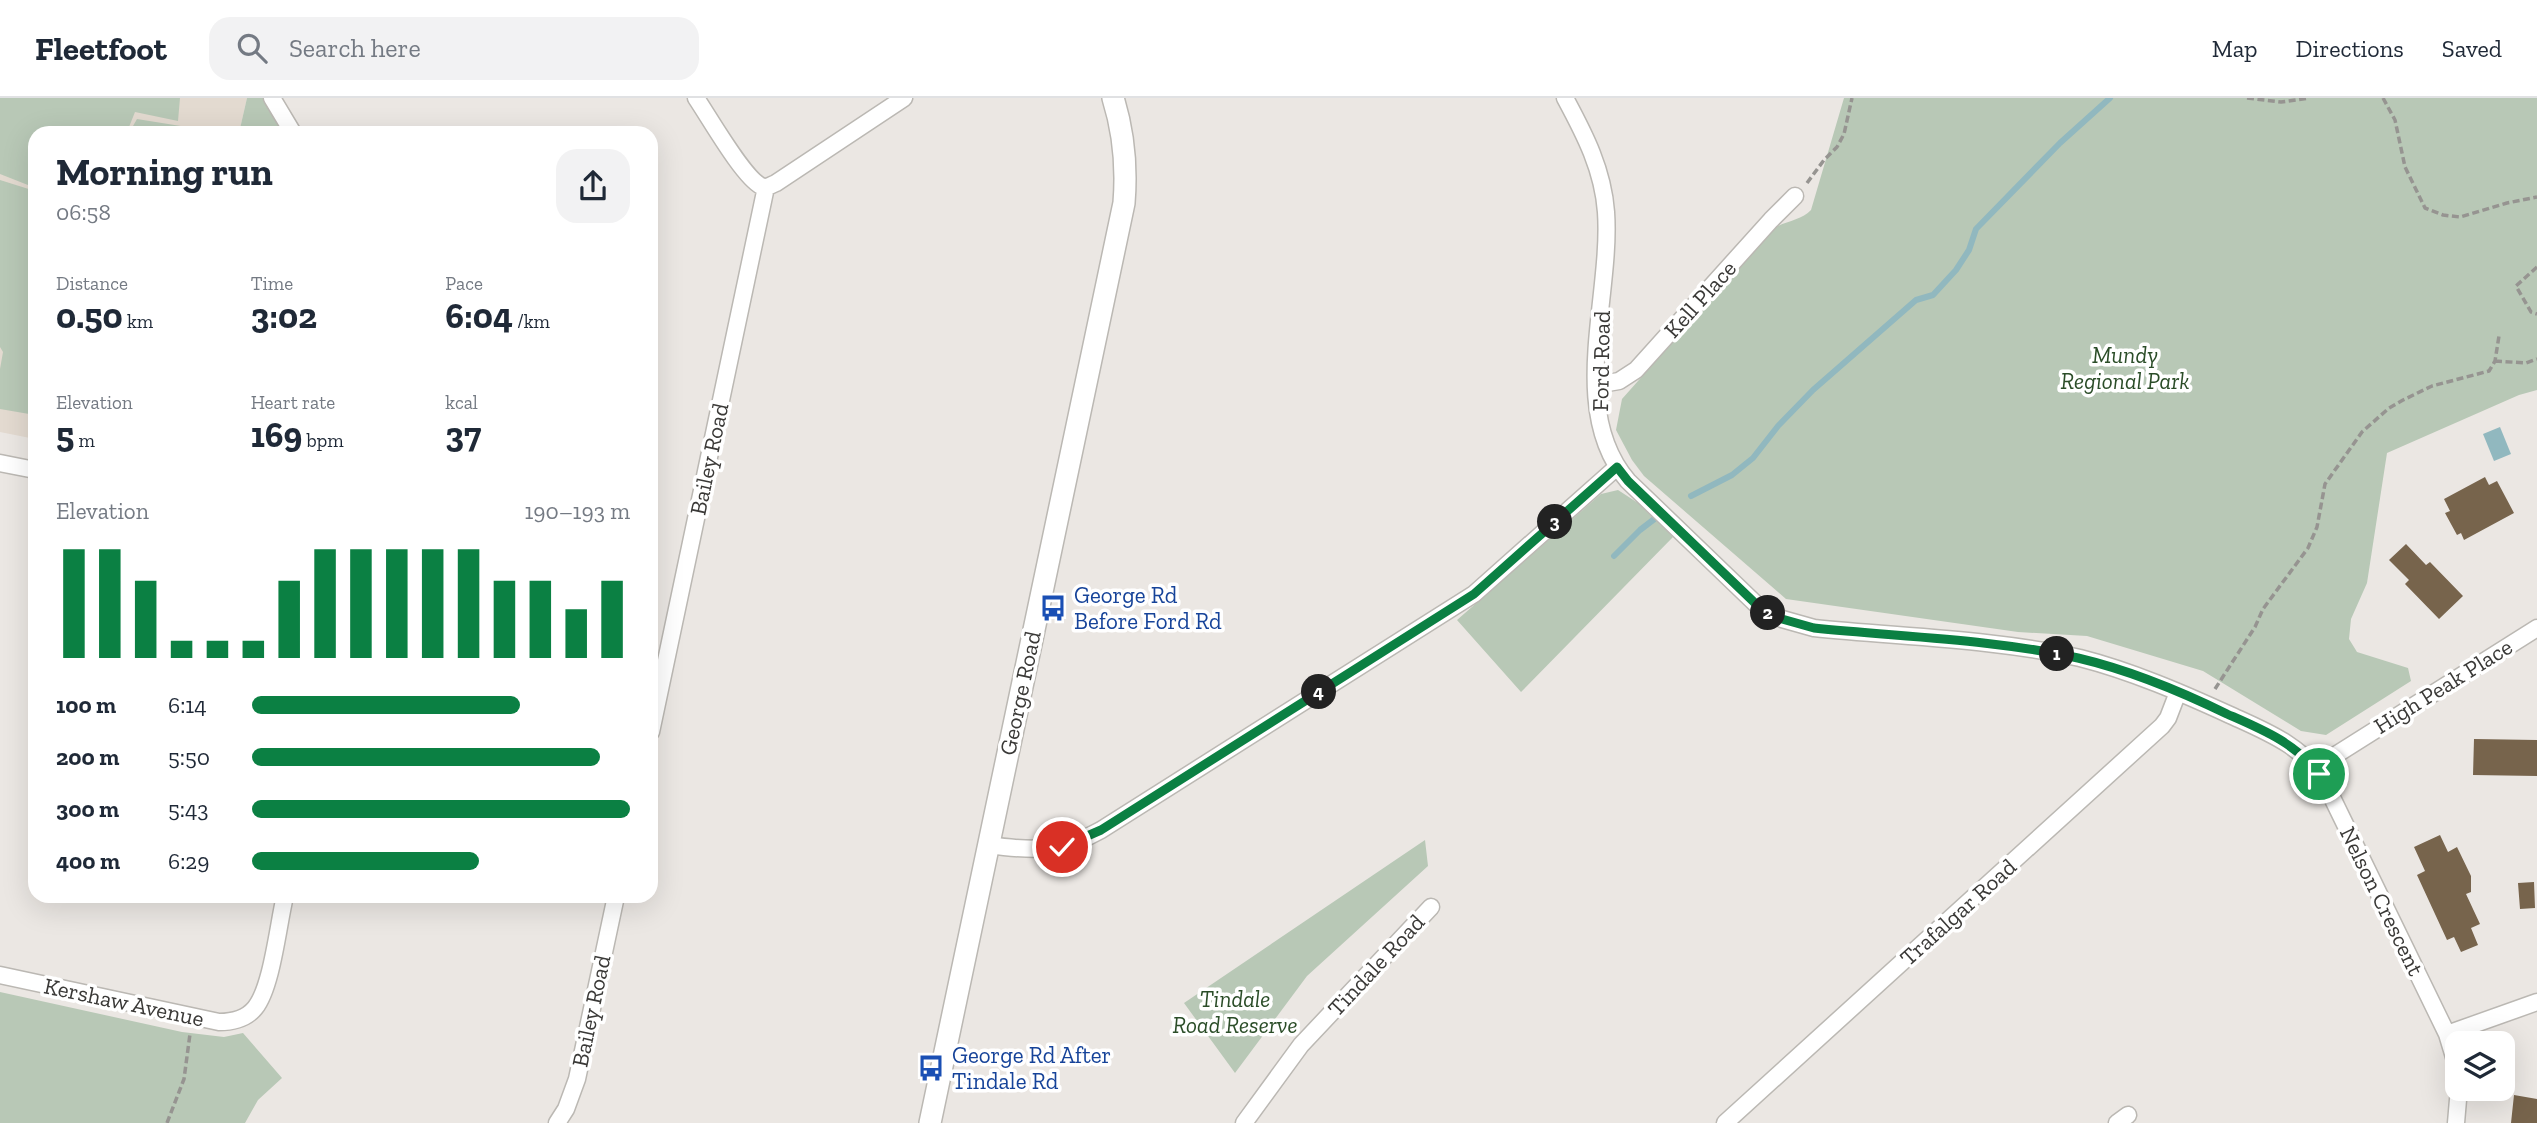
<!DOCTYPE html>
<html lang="en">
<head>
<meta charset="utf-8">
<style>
	:root { --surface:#fff; --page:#f2f2f3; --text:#1f2937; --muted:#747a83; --line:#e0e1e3; --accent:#0b8043 }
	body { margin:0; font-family:"Zilla Slab",serif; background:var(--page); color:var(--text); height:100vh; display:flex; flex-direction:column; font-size:26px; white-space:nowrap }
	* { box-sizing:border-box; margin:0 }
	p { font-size:23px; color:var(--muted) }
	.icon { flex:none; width:38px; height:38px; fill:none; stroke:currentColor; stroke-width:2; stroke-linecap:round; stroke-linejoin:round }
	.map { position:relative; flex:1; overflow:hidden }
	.side { position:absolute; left:28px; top:28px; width:630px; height:777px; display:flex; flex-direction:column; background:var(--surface); border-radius:21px; box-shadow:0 7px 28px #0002 }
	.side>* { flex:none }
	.tools { position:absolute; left:2445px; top:933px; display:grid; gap:14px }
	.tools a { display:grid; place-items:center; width:70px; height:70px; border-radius:14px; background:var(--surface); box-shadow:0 7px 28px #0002; font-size:35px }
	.pin { position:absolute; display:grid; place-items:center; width:60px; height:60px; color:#fff; margin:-30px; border:4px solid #fff; border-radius:50%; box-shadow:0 2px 7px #0007 }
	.km { position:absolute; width:35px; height:35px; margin:-18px; border-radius:50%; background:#222; color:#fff; font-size:19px; line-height:35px; text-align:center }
	.round { display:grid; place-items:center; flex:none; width:74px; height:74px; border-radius:21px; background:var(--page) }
	.headline { display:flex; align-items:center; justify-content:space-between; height:119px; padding:0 28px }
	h1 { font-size:38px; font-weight:700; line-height:52px }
	.metrics { display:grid; grid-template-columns:repeat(3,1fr); gap:10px; height:119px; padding:7px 28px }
	.metrics div { display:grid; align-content:center }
	.metrics b { font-size:35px; font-weight:700 }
	.metrics small { font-size:19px; font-weight:400 }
	.metrics p { font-size:19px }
	.chart { height:196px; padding:14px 28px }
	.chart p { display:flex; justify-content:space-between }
	.chart svg { width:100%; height:126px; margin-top:7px; stroke:var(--accent); stroke-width:6 }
	ul { padding:0 28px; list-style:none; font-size:23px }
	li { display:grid; grid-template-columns:112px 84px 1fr; align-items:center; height:52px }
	li i { height:18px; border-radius:9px; background:var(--accent) }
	header { display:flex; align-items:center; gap:42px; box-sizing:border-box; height:98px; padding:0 35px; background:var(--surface); border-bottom:2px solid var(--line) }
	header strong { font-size:33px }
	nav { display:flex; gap:38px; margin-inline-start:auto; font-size:24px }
	.search { width:490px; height:63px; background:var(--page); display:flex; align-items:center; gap:18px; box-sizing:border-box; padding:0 24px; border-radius:21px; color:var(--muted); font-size:26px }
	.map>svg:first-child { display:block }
	.built { fill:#e3dad0 }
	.green { fill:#b8c8b6 }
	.water { fill:#91b8bf }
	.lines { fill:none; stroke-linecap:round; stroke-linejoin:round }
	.stream { stroke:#91b8bf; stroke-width:6 }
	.building { fill:#77644c }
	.street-casing { stroke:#bbb8b3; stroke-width:19 }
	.secondary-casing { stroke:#bbb8b3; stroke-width:24 }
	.path { stroke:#969491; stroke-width:3.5; stroke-dasharray:7 3.5; stroke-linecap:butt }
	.street { stroke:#fff; stroke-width:16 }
	.secondary { stroke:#fff; stroke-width:21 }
	.route-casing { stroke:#fff; stroke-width:14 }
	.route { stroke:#0b8043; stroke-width:9 }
	.labels { text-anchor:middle; stroke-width:7; stroke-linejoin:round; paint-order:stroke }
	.street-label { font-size:23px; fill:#3a3937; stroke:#fff }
	.park-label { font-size:23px; font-style:italic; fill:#2b4d28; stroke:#fff }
	.transit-label { font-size:23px; fill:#164399; stroke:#fff; text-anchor:start }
</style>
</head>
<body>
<header>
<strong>Fleetfoot</strong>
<div class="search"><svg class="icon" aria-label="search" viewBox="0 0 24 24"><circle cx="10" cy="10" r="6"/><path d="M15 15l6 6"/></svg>Search here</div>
<nav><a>Map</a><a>Directions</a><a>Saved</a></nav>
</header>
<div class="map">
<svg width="2537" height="1025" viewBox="0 0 2537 1025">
	<rect width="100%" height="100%" fill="#ebe7e3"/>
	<!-- built -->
	<path class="built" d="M0,0h247l-8,35h-204v306l-35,-7z"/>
	<!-- green -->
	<path class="green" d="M0,0h180l-2,23 -43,-9 -8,20 -92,1 -2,54 -33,-13z
		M247,0h28l22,35h-58z
		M1844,0h693v292l-18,5 -132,58 -20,130 -16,36 -2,20 8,13 51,16 3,13 -85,54 -25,-4 -98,-60 -116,-35 -69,-4 -232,-33 -142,-123 -12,-16 -16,-30 6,-31 152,-171c12,-7 28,-8 37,-18z
		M137,21l81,13 -89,1z
		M0,82l35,11v224l-35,-6v-40l3,-17 -3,-5z
		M1618,392l20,13 35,34 -152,155 -64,-72 144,-126z
		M1425,742l3,26 -121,110 -72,97 -51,-70z
		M0,894l182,40 42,5 19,-4 39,45 -24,22 -13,23h-245z"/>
	<!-- water -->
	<path class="water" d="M2500,329l11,27 -17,7 -11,-27z"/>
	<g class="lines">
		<!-- stream -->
		<path class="stream" d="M1691,398l41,-21 21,-17 25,-32 35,-36 103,-90 17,-5 23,-25 13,-20 7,-21 84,-86 50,-45
			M1614,458l26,-26 17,-13"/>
	</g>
	<!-- building -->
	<path class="building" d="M2485,379l4,8 8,-4 17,32 -50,27 -3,-7 -4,2 -12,-22 5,-2 -6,-12z
		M2406,446l20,21 4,-3 33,34 -24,23 -34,-35 4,-4 -20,-20z
		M2474,641l63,1v36l-64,-1z
		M2440,737l8,17 9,-5 14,29v16l-5,2 14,30 -9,4 7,17 -17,7 -7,-15 -7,3 -30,-65 8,-4 -11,-24z
		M2534,784l1,26 -15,1 -2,-26z
		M2514,997l23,4v24h-26z"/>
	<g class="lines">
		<!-- street casing -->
		<g class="street-casing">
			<path id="street" d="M272,0l21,35
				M696,0c13,19 47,79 65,88 5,3 10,-1 15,-3l128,-85
				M1565,0c20,37 38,72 41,114 6,85 -39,198 22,269l130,125 24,13 32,9c87,9 181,11 266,30 51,13 102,35 150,57 35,16 74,31 94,66l123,253 10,33
				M1596,287l23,-4 17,-11 135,-150 24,-24
				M0,365l35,7
				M651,634l115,-545
				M2315,670l222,-140
				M988,747c44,6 73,8 113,-15l373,-236 143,-127
				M0,877l219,47c13,0 27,-3 36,-14 17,-21 23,-83 30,-112
				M2447,936l90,-32
				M557,1025l9,-14 11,-30 39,-183
				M1244,1025l57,-78 130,-138
				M1725,1025l437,-397 6,-8 10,-26
				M2117,1025l11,-8
				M2456,1025l3,-35"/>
		</g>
		<!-- secondary casing -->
		<g class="secondary-casing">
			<path id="secondary" d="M930,1025l194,-920c3,-37 0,-70 -11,-105"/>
		</g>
		<!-- path -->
		<path class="path" d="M2247,0l34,4 28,-4
			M2383,0l12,22 10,47 20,41 18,7 17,2 47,-14 30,-6
			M1807,85l17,-23 13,-13 7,-13 8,-36
			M2537,169l-21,19 15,26 6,2
			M2495,263l31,2 11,-4
			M2215,591l40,-62 8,-18 45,-61 9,-21 8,-43 37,-52 27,-24 14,-8 29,-14 57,-15 6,-10 4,-25
			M167,1025l17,-44 6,-45"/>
		<!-- street -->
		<use href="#street" class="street"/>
		<!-- secondary -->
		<use href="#secondary" class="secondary"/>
	</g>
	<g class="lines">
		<!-- route casing -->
		<g class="route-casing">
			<path id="route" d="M1062,749l39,-17 373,-236 143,-127 11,14 130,125 24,13 32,9c88,9 178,11 264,30 51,12 102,33 149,56 34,15 69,29 92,60"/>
		</g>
		<!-- route -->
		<use href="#route" class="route"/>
	</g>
	<!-- icons -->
	<defs>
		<g id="bus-bare" transform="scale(2.1)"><path d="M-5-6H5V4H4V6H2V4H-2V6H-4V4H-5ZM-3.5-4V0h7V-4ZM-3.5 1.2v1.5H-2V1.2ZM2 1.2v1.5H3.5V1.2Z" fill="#1a4fb4" stroke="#fff" stroke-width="2.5" paint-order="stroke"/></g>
	</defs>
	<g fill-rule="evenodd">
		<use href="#bus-bare" x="1053" y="510"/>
		<use href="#bus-bare" x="931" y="970"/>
	</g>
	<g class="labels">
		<!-- street labels -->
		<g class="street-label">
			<text transform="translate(1700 201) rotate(-48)" y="8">Kell Place</text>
			<text transform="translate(1601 263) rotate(-89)" y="8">Ford Road</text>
			<text transform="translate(709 361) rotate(-78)" y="8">Bailey Road</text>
			<text transform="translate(2443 588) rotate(-32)" y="8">High Peak Place</text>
			<text transform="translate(1020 595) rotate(-78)" y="8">George Road</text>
			<text transform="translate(2382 803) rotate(64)" y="8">Nelson Crescent</text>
			<text transform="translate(1958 814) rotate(-42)" y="8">Trafalgar Road</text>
			<text transform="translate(1376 867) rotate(-47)" y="8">Tindale Road</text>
			<text transform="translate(124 904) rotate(12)" y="8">Kershaw Avenue</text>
			<text transform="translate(591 913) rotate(-78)" y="8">Bailey Road</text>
		</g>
		<!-- park labels -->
		<g class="park-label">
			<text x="2125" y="265">Mundy<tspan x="2125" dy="26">Regional Park</tspan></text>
			<text x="1235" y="909">Tindale<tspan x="1235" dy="26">Road Reserve</tspan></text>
		</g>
		<!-- transit labels -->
		<g class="transit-label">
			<text x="1074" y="505">George Rd<tspan x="1074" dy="26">Before Ford Rd</tspan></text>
			<text x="952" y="965">George Rd After<tspan x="952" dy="26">Tindale Rd</tspan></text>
		</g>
	</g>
</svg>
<div class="tools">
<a><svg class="icon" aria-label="layers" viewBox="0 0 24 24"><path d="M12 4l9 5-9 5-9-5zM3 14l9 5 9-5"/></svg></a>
</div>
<div class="pin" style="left:2319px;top:676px;background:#1e9e55"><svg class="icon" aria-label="arrive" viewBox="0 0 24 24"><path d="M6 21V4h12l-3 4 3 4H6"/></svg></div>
<div class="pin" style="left:1062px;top:749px;background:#d93025"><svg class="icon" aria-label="check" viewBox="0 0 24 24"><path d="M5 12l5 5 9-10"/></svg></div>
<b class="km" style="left:2057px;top:556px">1</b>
<b class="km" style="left:1768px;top:515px">2</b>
<b class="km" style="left:1555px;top:424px">3</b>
<b class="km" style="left:1319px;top:594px">4</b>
<section class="side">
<div class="headline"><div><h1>Morning run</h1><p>06:58</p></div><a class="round"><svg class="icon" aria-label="share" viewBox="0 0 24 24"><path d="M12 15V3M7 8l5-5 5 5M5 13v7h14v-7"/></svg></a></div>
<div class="metrics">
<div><p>Distance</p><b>0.50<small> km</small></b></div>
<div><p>Time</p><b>3:02</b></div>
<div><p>Pace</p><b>6:04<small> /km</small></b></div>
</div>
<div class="metrics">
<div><p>Elevation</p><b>5<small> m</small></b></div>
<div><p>Heart rate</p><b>169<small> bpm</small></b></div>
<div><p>kcal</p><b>37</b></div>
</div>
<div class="chart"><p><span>Elevation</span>190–193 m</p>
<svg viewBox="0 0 160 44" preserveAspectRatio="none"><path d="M5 44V6M15 44V6M25 44V17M35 44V38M45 44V38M55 44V38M65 44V17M75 44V6M85 44V6M95 44V6M105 44V6M115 44V6M125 44V17M135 44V17M145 44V27M155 44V17"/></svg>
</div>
<ul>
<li><b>100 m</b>6:14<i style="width:71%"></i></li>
<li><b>200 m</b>5:50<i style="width:92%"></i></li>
<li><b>300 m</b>5:43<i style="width:100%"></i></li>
<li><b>400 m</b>6:29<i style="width:60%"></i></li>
</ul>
</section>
</div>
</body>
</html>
